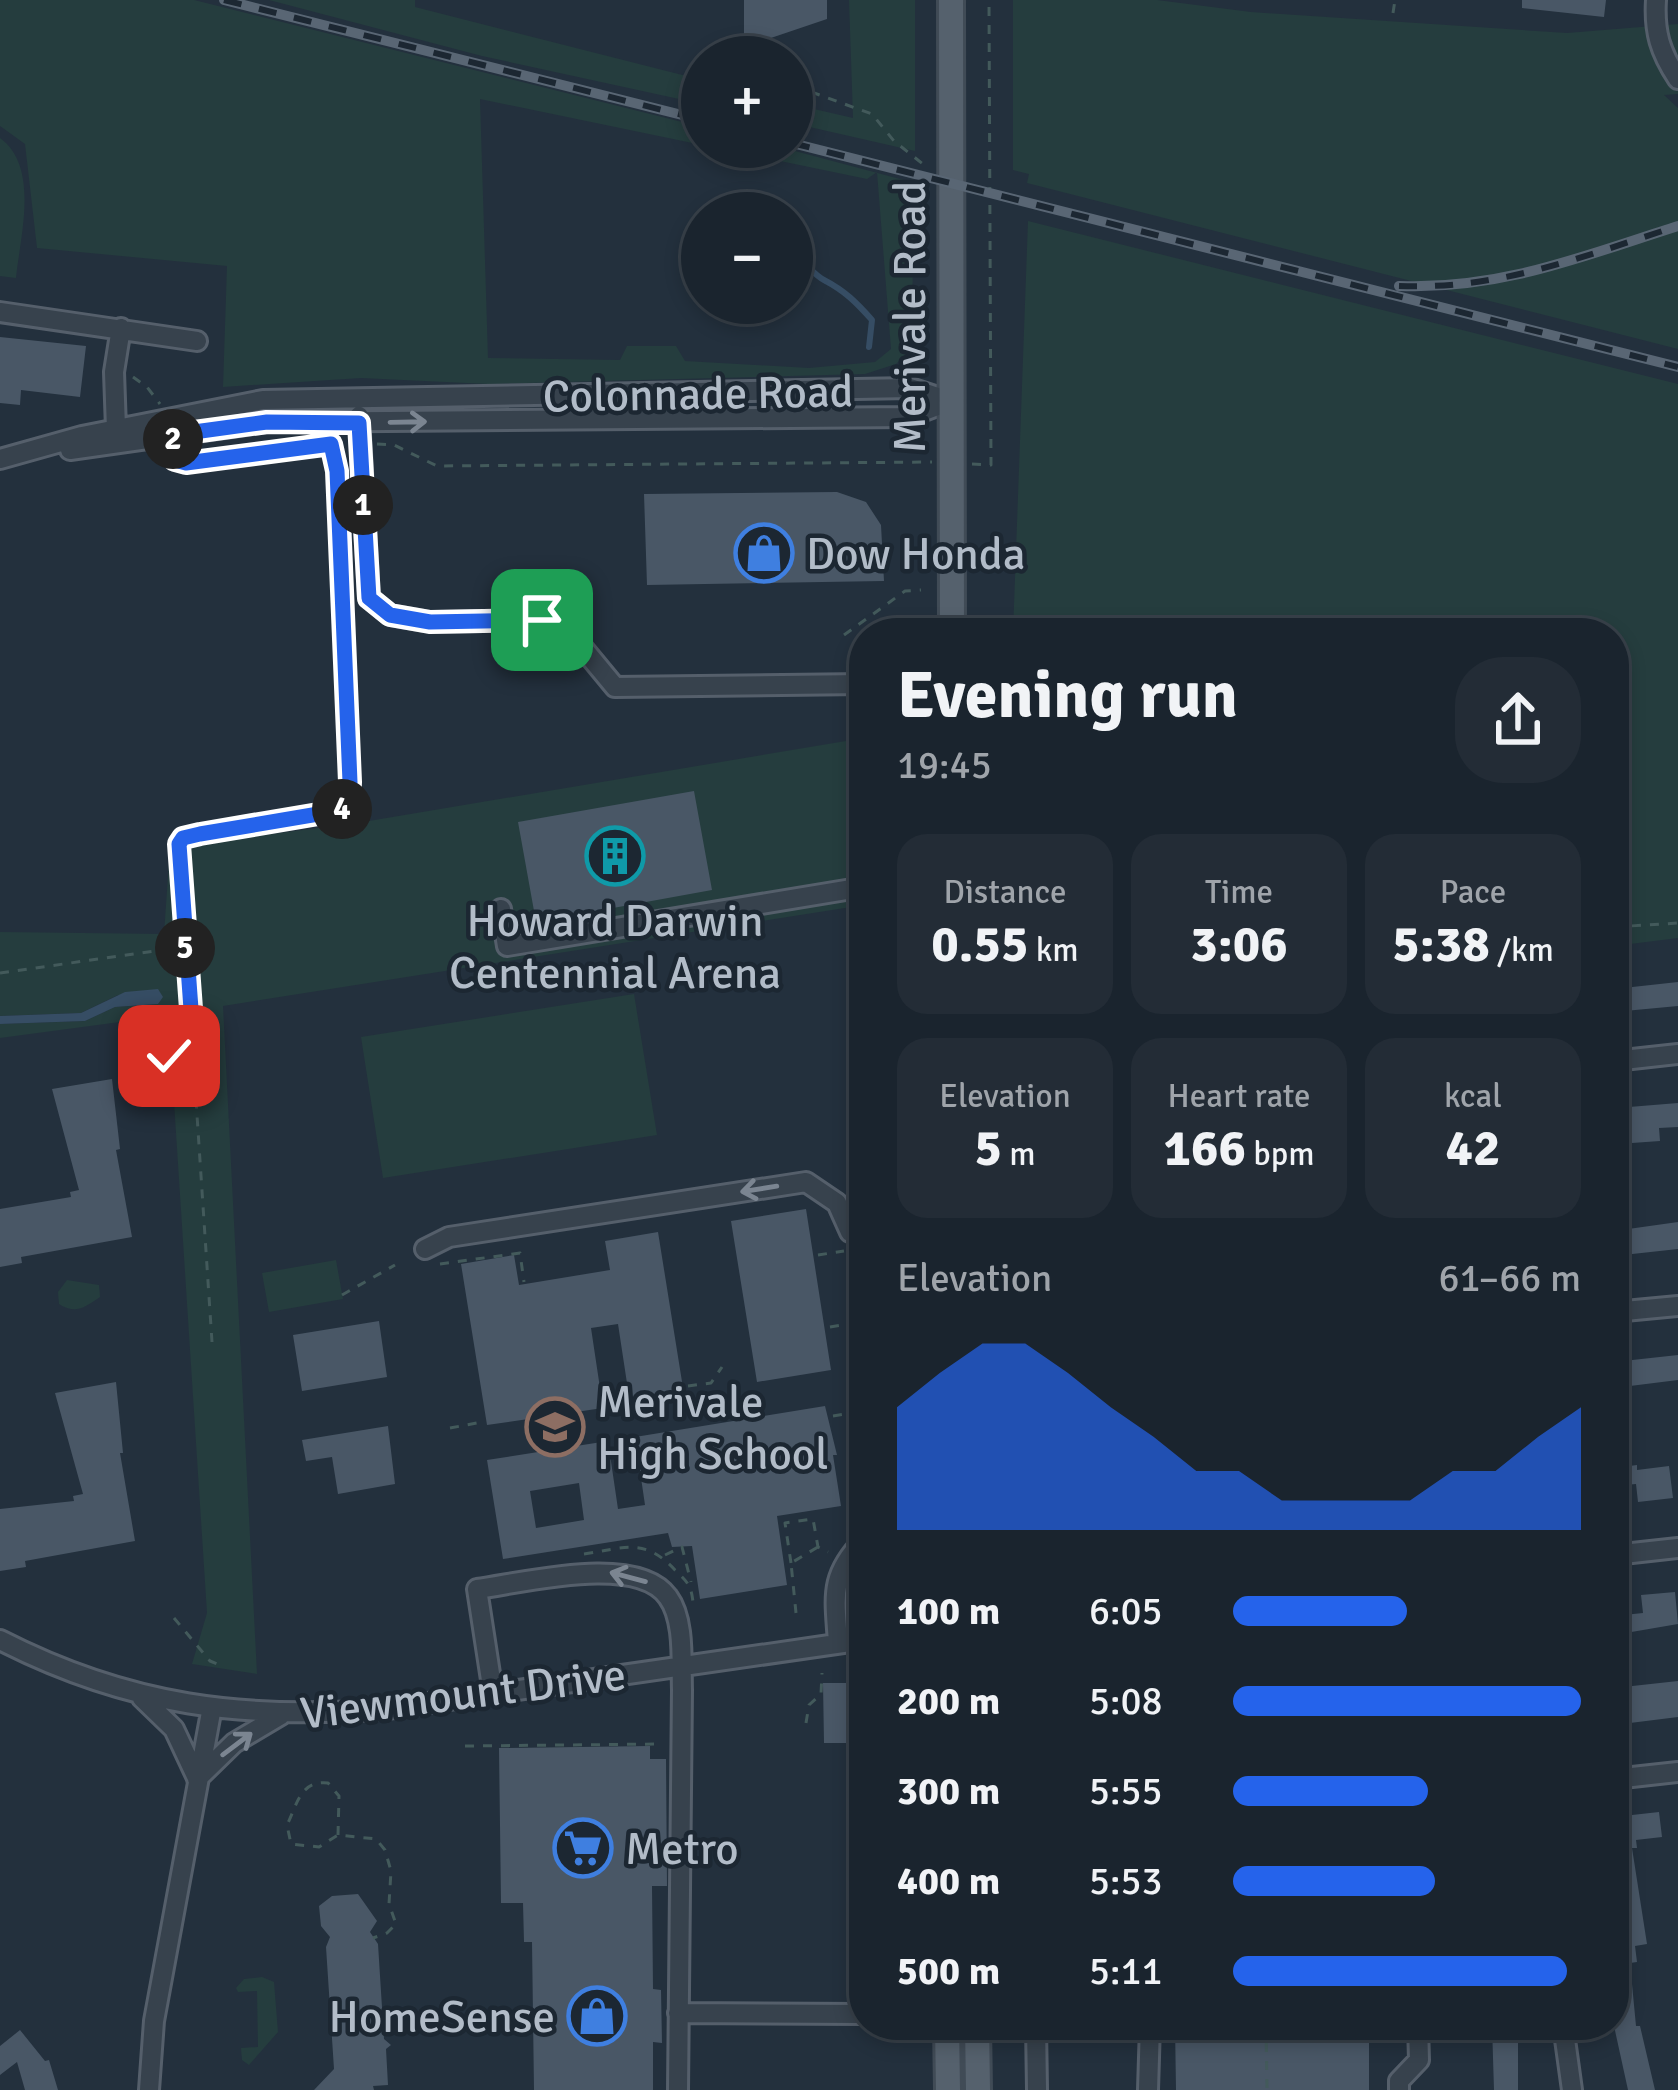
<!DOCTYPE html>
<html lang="en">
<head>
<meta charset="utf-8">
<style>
	:root { --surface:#1a242e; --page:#232c36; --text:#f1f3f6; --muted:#9fa4aa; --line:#38414a; --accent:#2563eb }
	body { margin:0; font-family:Signika,sans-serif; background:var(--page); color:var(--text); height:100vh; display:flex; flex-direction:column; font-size:45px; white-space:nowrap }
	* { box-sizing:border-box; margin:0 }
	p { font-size:39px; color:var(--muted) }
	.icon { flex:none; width:66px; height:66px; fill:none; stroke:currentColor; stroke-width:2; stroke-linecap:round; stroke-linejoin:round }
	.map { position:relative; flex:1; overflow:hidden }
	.sheet { position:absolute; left:849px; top:618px; width:780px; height:1422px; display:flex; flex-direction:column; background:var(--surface); border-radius:48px; box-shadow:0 6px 18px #0003,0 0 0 3px var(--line) }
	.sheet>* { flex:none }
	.fabs { position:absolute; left:681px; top:36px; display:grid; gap:24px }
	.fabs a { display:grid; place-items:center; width:132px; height:132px; border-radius:50%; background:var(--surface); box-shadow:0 6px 18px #0003,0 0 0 3px var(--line); font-size:60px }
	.pin { position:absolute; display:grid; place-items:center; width:102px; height:102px; color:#fff; margin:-51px; border-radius:24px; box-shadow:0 6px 18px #0006 }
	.km { position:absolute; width:60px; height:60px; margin:-30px; border-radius:50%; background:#222; color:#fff; font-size:33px; line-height:60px; text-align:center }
	.round { display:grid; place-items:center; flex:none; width:126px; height:126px; border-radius:48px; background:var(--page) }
	.head { display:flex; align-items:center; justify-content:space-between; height:204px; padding:0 48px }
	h1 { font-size:66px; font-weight:700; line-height:90px }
	.metrics { display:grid; grid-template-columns:repeat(3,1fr); gap:18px; height:204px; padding:12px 48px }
	.metrics div { display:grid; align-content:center; border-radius:30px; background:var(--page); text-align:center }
	.metrics b { font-size:51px; font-weight:700 }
	.metrics small { font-size:33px; font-weight:400 }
	.metrics p { font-size:33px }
	.chart { height:336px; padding:24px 48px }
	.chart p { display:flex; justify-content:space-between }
	.chart svg { width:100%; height:216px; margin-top:12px; fill:var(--accent); opacity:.7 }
	ul { padding:0 48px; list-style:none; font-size:39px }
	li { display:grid; grid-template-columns:192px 144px 1fr; align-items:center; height:90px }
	li i { height:30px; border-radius:15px; background:var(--accent) }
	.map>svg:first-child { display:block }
	.green { fill:#253d3e }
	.water { fill:#364d64 }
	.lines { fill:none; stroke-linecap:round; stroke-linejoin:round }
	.stream { stroke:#364d64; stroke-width:6 }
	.building { fill:#495766; fill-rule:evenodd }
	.minor-casing { stroke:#555f6b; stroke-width:24 }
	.major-casing { stroke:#404b56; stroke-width:30 }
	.path { stroke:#435a5b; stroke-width:3; stroke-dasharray:9 9; stroke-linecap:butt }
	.minor { stroke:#37424d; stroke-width:18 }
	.major { stroke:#55616d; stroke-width:24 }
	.rail-casing { stroke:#596674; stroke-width:10 }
	.rail { stroke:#1c2732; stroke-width:6; stroke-dasharray:18; stroke-linecap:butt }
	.oneway { stroke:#7b8591 }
	.route-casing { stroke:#fff; stroke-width:24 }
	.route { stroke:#2563eb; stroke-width:15 }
	.labels { text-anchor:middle; stroke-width:9; stroke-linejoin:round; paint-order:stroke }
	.street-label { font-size:45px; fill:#b2bcc8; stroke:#1c2732 }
	.poi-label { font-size:45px; fill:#b2bcc8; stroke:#1c2732; text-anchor:start }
</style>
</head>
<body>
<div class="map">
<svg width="1678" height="2090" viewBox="0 0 1678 2090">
	<rect width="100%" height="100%" fill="#23303d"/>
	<!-- green -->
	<path class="green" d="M0,0h194l508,127v18l-222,-46 8,259 132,2 7,-14h49l9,15 124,7 66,-6 16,-13 -14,-177 -10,7 -155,-32h68l135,36 -4,166 -15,15 -31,10 -377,10 -127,-6 -138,9 4,-121 -190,-18 -12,-104 -25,-18z
		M269,0h146v7l287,73v24l-220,-48z
		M849,0h66v151l-123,-28v-19l61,14z
		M1013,0h144l94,12 316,21 111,-9v70l-14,1 14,13v241l-651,-166 2,-9 -16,-4z
		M0,138c40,29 20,99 16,140l-16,-2z
		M1028,221l650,163v554l-64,8v-313h-601z
		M864,738v167l-641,101 34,668 -65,-10 15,-51 -39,-604 -33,11 -135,18v-14l85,-3 30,-14 43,-3 -40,-9 -37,18 -81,3v-84l164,2 6,-87 187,-24z
		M634,994l23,141 -274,43 -22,-141z
		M336,1260l7,39 -74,13 -7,-39z
		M67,1280l32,5 1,12c-15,10 -24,18 -41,7l-1,-12z
		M262,1977l12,5 4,50 -29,33 -7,-5 -1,-12 17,-1 -1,-56 -19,1 -2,-4 8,-9z"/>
	<!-- water -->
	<path class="water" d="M158,989l5,8 -5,7 -43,3 -30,14 -85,3v-8l81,-3 44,-21z"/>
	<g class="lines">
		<!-- stream -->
		<path class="stream" d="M792,255c13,5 20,19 32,25 21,11 32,22 48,40l-3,27
			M792,273l8,18 -8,2"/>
	</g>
	<!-- building -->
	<path class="building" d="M744,0h83v19l-65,22h-18z
		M1522,0h84l-2,17 -82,-9z
		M0,337l86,9 -6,51 -59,-7 -1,15 -20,-2z
		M837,492l29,10 15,23 3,56 -237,4 -3,-91z
		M694,791l18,99 -176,32 -18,-100z
		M1678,982v24l-64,6v-23z
		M112,1079l8,70 -4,1 16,87 -111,20 1,6 -22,4v-58l71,-12 -1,-5 9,-2 -27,-101z
		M1678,1103v24l-19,1 1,13 -28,2 -3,-36z
		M806,1209l25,161 -74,12 -26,-161z
		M1678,1222v27l-64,7v-25z
		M658,1232l26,162 -54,9 -12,-79 -27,4 12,80 -116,17 -26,-161 53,-9 5,30 91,-15 -5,-29z
		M379,1321l8,56 -85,14 -9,-56z
		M1678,1355v25l-64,8v-26z
		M116,1382l7,71h-3l15,88 -110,20 1,6 -26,4v-62l74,-8 -1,-5 10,-2 -28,-101z
		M825,1406l12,49h-4l8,51 -64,10 10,69 -87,14 -8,-53 -20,1 -4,-14 -165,26 -16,-99 121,-19 10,68 27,-4 -10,-68zM579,1483l5,37 -48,8 -6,-37z
		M388,1426l7,58 -57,10 -6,-37 -26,4 -4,-21z
		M1637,1465v5l32,-4 4,32 -35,4 -2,-18 -22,2v-18z
		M1675,1592l3,32 -64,11v-19l29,-3 -2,-18z
		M1678,1681v36l-64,8v-37z
		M823,1683h41v60h-40z
		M650,1746v13h16l1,127h-15l1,103 8,1 1,53 -9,-1v48h-119l-2,-148h-8l-1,-39h-22l-2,-155z
		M1659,1812l3,25 -26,3 1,8h-5l15,96 -12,2 2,16 -7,1 6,63h4l15,64h-27l-14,-64v-138h5l-5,-71z
		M358,1894l19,27 -7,11 8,12 6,95 7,6 -5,4 2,36 -15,1 1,4h-60l20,-21 -8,-122 4,-10 -9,-11 -2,-20 13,-10z
		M864,1894v62l-16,1 -1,-62z
		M1175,2025h230v16h-36v49h-193z
		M1492,2025h26v65h-24z
		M20,2030l25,31 4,-1 9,30h-33l-8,-28 -17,13v-29z"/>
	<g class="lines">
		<!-- minor casing -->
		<g class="minor-casing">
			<path id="minor" d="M1656,0c-2,32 4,52 22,79
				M0,312l197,29
				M359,416l10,182 21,17 40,7 112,-2 30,15 43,52 249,-3
				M116,429l-2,-57 7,-44
				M70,450l197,-28 641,-5 42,-16
				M0,459l82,-23 181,-36 647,-12 40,13
				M501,909l6,37 357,-59
				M1614,1061l64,-7
				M425,1249l24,-12 357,-55 31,21 13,29
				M1614,1312l64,-6
				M1614,1555l64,-7
				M0,1640c129,66 244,80 387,69l477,-69
				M838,1643c-3,-47 -9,-67 26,-103
				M493,1693l-16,-104c46,-6 160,-36 191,8 17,23 13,65 14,93l-4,400
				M142,1698l32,31 23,49
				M197,1779l37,-36 47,-28
				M1614,1779l64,-7
				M678,2013l186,1
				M1036,2025l1,65
				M1563,2025l9,65
				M149,2090l5,-69 58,-314
				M1148,2090l2,-65
				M1399,2090v-9l20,-21 -1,-35"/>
		</g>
		<!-- major casing -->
		<g class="major-casing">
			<path id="major" d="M951,0l1,633
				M947,2025l1,65
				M977,2025l1,65"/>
		</g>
		<!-- path -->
		<path class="path" d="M1393,13l2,-13
			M792,64l11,25 69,25 22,27 34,27
			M133,377l14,10 13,17
			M377,444l17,1 43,21 495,-4
			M174,453l1,6 11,4 157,-19
			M972,464l19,1 -2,-465
			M844,635l61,-44 16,-1
			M1614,927l64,-4
			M0,973l183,-26
			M149,1060l44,-10
			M818,1255l26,-4
			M440,1264l80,-11 4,29
			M342,1295l53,-30
			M830,1327l31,-5
			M212,1342l-33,-499 4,-5 17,-4 130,-20 19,-12 -13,-331 -5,-26
			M688,1386l23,-3 11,-16
			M833,1416l31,-5
			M450,1428l27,-5
			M584,1554c41,-6 60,-17 91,16 12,12 16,14 18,32
			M665,1555l17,-8 9,35
			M791,1563l-6,-40 28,-4 5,28 10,5
			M796,1613l-5,-50 27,-16
			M174,1618l36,43 10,4
			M806,1723l3,-18 12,-11 1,-21
			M465,1746l197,-2
			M338,1835l1,-39 -11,-13c-28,-3 -31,22 -41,42l4,19 28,3 19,-12 38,4 9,11 6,21 -2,33 7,20 -9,9 -14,5
			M1266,2025l1,65"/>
		<!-- minor -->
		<use href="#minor" class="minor"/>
		<!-- major -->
		<use href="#major" class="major"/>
		<!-- rail casing -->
		<g class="rail-casing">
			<path id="rail" d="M224,0l478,120
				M792,143l886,224
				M1399,286c102,4 184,-30 279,-60"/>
		</g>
		<!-- rail -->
		<use href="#rail" class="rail"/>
	</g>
	<!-- one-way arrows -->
	<defs><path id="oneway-shaft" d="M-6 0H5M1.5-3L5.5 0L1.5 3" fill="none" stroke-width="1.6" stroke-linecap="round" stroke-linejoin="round" transform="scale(3)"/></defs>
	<g class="oneway">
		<use href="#oneway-shaft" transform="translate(408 422) rotate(-1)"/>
		<use href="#oneway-shaft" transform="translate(759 1189) rotate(171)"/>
		<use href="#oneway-shaft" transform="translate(628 1577) rotate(-165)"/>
		<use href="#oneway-shaft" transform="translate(237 1744) rotate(-37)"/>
	</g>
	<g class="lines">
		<!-- route casing -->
		<g class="route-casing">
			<path id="route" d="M169,1056l25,-6 -15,-206 4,-6 17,-4 142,-24 7,-8 1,-20 -13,-311 -6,-27 -145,19 -11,-3 -3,-25 95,-13 92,1 10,175 21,17 40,7 112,-2"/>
		</g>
		<!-- route -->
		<use href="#route" class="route"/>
	</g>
	<!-- icons -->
	<defs>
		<g id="shop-ring" transform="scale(3)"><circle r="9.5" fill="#1c2732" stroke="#3f7fe0" stroke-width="1.5"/><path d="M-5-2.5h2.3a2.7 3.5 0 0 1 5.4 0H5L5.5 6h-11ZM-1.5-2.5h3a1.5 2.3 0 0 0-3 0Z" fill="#3f7fe0"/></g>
		<g id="building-ring" transform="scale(3)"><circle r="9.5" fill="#1c2732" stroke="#0f9aa8" stroke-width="1.5"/><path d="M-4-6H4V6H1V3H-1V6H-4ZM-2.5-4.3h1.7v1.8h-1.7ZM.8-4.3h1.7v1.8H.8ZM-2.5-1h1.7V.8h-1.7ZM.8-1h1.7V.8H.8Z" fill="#0f9aa8"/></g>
		<g id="school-ring" transform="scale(3)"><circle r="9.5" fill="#1c2732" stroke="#8d6e63" stroke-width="1.5"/><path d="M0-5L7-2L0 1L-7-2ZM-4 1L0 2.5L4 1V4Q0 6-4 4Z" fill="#8d6e63"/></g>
		<g id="supermarket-ring" transform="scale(3)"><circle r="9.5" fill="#1c2732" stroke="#3f7fe0" stroke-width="1.5"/><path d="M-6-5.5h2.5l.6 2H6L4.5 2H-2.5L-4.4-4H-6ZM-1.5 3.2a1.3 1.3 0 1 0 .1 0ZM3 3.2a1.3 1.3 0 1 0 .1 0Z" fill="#3f7fe0"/></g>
	</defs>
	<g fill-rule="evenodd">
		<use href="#shop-ring" x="764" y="553"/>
		<use href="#building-ring" x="615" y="856"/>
		<use href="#school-ring" x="555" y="1427"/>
		<use href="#supermarket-ring" x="583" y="1848"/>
		<use href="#shop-ring" x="597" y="2016"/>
	</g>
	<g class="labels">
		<!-- street labels -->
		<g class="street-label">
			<text transform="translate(909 317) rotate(-90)" y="16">Merivale Road</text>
			<text transform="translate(698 393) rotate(-1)" y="16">Colonnade Road</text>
			<text transform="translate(463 1693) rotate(-7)" y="16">Viewmount Drive</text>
		</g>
		<!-- poi labels -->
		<g class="poi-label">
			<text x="806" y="569">Dow Honda</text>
			<text x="615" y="936" text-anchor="middle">Howard Darwin<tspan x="615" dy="52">Centennial Arena</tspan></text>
			<text x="597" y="1417">Merivale<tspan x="597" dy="52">High School</tspan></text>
			<text x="625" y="1864">Metro</text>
			<text x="555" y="2032" text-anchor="end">HomeSense</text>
		</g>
	</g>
</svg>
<div class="fabs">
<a>+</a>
<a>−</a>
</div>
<div class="pin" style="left:542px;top:620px;background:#1e9e55"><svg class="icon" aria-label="arrive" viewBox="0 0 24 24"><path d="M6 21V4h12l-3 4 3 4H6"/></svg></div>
<div class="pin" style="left:169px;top:1056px;background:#d93025"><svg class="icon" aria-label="check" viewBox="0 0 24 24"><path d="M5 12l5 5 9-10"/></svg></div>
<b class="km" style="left:363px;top:505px">1</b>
<b class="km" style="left:173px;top:439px">2</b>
<b class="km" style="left:342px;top:809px">4</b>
<b class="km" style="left:185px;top:948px">5</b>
<section class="sheet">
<div class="head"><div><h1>Evening run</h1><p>19:45</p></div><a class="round"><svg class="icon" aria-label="share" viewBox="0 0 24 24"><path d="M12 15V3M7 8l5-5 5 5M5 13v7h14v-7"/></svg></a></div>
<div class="metrics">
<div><p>Distance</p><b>0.55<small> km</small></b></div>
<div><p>Time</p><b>3:06</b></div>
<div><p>Pace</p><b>5:38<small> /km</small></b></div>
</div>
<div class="metrics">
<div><p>Elevation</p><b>5<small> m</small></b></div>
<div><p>Heart rate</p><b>166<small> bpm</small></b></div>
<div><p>kcal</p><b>42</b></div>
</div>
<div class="chart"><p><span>Elevation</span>61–66 m</p>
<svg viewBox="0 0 160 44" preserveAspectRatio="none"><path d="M0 44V19L10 12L20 6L30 6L40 12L50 19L60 25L70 32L80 32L90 38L100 38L110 38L120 38L130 32L140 32L150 25L160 19V44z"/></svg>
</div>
<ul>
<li><b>100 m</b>6:05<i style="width:50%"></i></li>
<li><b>200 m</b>5:08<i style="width:100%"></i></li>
<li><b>300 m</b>5:55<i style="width:56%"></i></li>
<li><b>400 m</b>5:53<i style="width:58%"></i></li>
<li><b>500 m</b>5:11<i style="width:96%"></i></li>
</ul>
</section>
</div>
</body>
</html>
